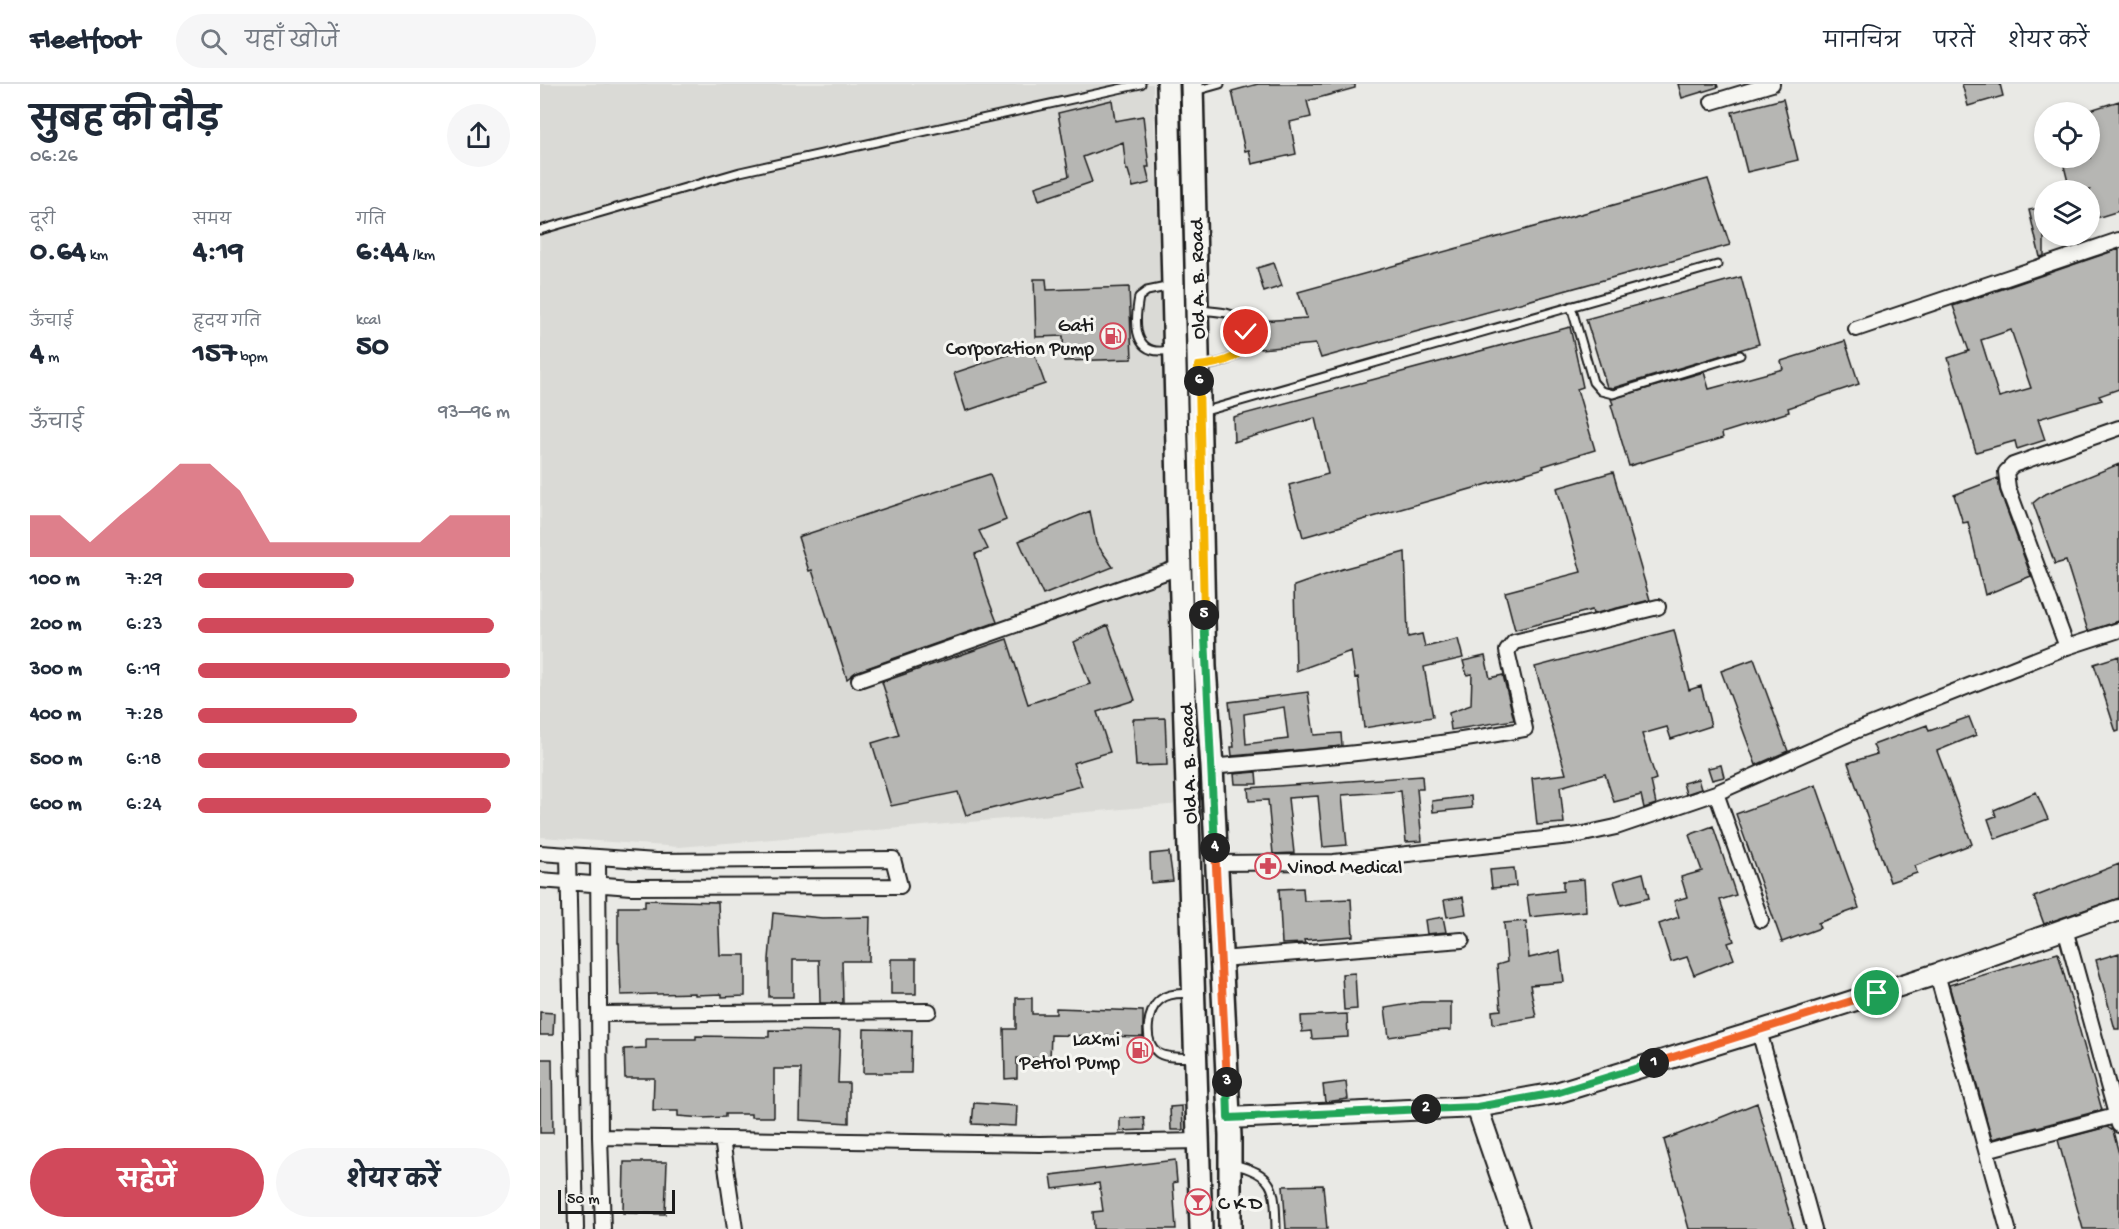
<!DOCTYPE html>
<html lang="hi">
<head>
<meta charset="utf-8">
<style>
	:root { --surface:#fff; --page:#f6f6f7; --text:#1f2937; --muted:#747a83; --line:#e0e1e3; --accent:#d1495b }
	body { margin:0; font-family:"Gochi Hand","Playpen Sans Deva",sans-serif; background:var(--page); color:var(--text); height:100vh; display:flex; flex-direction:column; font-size:22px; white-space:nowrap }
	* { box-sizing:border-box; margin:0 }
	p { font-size:20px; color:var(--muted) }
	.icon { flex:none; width:33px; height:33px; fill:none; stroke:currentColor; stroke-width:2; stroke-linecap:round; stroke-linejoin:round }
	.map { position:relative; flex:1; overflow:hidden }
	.drawer { display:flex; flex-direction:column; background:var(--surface); width:540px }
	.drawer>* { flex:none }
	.fabs { position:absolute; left:1494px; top:18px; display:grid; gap:12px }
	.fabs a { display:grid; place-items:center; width:66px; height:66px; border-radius:50%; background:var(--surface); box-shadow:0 3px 9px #0003; font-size:30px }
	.scale { position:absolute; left:18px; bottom:15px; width:117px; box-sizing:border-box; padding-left:6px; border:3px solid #1c1c1c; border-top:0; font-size:16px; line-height:21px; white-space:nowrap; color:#1c1c1c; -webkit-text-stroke:4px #f6f6f2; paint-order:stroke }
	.pin { position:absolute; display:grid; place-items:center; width:51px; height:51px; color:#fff; margin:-26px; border:3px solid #fff; border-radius:50%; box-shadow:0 2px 6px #0007 }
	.km { position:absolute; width:30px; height:30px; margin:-15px; border-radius:50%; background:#222; color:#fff; font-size:16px; line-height:30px; text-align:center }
	.round { display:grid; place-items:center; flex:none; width:63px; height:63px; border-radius:32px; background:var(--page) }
	.summary { display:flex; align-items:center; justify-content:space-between; height:102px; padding:0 30px }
	h1 { font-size:33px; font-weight:700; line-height:45px }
	.stats { display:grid; grid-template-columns:repeat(3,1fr); gap:9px; height:102px; padding:6px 30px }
	.stats div { display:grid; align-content:center }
	.stats b { font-size:30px; font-weight:700 }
	.stats small { font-size:16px; font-weight:400 }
	.stats p { font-size:16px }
	.chart { height:168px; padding:12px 30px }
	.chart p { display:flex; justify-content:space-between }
	.chart svg { width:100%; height:108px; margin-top:6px; fill:var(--accent); opacity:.7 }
	.button { display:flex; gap:12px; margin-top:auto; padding:12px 30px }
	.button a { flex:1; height:69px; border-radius:36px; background:var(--accent); color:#fff; font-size:24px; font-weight:700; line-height:69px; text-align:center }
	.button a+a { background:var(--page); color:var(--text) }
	ul { padding:0 30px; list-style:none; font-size:20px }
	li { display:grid; grid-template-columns:96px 72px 1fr; align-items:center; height:45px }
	li i { height:15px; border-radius:8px; background:var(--accent) }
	header { display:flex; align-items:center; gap:36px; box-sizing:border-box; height:84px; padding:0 30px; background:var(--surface); border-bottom:2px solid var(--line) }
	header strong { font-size:28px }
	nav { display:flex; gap:33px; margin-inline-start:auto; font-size:21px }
	.search { width:420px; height:54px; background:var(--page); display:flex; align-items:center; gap:15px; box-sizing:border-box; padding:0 21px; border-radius:33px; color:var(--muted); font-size:22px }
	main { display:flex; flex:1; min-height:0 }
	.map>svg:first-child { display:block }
	.built { fill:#dadad6 }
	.building { fill:#b6b6b3; stroke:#1c1c1c; stroke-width:1.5; fill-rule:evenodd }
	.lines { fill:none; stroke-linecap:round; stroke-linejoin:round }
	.lane-casing { stroke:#1c1c1c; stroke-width:11 }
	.street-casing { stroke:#1c1c1c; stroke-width:18 }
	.secondary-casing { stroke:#1c1c1c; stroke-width:24 }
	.primary-casing { stroke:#1c1c1c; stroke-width:26 }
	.lane { stroke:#f6f6f2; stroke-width:7 }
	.street { stroke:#f6f6f2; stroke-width:14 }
	.secondary { stroke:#f6f6f2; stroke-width:20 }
	.primary { stroke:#f6f6f2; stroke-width:21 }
	.split-1-casing { stroke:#fff; stroke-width:12 }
	.split-2-casing { stroke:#fff; stroke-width:12 }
	.split-3-casing { stroke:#fff; stroke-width:12 }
	.split-4-casing { stroke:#fff; stroke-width:12 }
	.split-5-casing { stroke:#fff; stroke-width:12 }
	.split-6-casing { stroke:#fff; stroke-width:12 }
	.split-7-casing { stroke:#fff; stroke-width:12 }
	.split-1 { stroke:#f0652b; stroke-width:8 }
	.split-2 { stroke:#22a559; stroke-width:8 }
	.split-3 { stroke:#22a559; stroke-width:8 }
	.split-4 { stroke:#f0652b; stroke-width:8 }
	.split-5 { stroke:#22a559; stroke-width:8 }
	.split-6 { stroke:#f5b400; stroke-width:8 }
	.split-7 { stroke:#f5b400; stroke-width:8 }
	.labels { text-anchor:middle; stroke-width:6; stroke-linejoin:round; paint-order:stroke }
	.street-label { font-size:20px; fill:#1c1c1c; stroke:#f6f6f2 }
	.poi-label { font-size:20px; fill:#1c1c1c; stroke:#f6f6f2; text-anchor:end }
</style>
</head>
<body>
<header>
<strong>Fleetfoot</strong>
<div class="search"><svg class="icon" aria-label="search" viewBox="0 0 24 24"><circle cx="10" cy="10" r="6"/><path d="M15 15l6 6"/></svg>यहाँ खोजें</div>
<nav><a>मानचित्र</a><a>परतें</a><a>शेयर करें</a></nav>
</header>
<main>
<section class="drawer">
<div class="summary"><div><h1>सुबह की दौड़</h1><p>06:26</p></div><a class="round"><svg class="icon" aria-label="share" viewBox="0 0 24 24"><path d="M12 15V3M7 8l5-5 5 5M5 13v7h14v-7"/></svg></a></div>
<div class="stats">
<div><p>दूरी</p><b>0.64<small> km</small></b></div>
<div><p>समय</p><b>4:19</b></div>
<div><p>गति</p><b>6:44<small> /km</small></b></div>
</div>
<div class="stats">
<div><p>ऊँचाई</p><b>4<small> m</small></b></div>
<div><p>हृदय गति</p><b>157<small> bpm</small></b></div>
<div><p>kcal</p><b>50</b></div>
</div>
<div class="chart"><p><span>ऊँचाई</span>93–96 m</p>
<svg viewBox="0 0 160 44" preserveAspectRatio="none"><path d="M0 44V27L10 27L20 38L30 27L40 17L50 6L60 6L70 17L80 38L90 38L100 38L110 38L120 38L130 38L140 27L150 27L160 27V44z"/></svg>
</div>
<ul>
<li><b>100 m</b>7:29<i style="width:50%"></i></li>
<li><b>200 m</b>6:23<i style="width:95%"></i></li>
<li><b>300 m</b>6:19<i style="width:100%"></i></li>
<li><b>400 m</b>7:28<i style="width:51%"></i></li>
<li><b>500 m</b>6:18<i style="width:100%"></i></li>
<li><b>600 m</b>6:24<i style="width:94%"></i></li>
</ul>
<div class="button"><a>सहेजें</a><a>शेयर करें</a></div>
</section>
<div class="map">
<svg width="1579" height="1145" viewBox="0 0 1579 1145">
	<rect width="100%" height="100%" fill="#e9e9e5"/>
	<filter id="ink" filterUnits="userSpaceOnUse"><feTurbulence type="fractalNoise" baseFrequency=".0167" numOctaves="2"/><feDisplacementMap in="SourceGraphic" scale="12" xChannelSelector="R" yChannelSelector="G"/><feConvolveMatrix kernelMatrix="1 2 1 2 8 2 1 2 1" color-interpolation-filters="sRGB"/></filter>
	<g filter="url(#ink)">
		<!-- built -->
		<path class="built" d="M0,0h613l27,720 -500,43 -139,-10z"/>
		<!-- building -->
		<path class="building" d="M718,0h97v4l-48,13 4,16 -21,5 6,32 -44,10 -3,-14 -4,1 -13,-60z
			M1138,0h39l1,3 -36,11z
			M1422,0h38l3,12 -35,10z
			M1243,15l15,61 -51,12 -15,-60z
			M572,16l3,21 28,-5 6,51h-3l4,16 -17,4 -5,-17h-2l-3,-28 -40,15 9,25 -53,18 -4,-13 34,-11 -11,-63z
			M1579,17v110l-29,9v-30h-20l-8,-32h28v-48z
			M1168,95l22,66 -409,113 -5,-14 -56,5 -2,-28 49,-3 -9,-26z
			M1504,123v49l-4,1 -11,-47z
			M1579,165v140l-20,7 3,4 -64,19 7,21 -28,9 -2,-8 -39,11 -28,-94 21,-7 -16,-45zM1471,246l20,58 -32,9 -18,-57z
			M734,179l8,23 -18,6 -7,-24z
			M1201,193l18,67 -146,44 -6,-1 -21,-68z
			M494,195h12l1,11 82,-3 3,72 -68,2 -1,-25 -27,1z
			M1030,243l13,60 -6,2 18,61 -52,16 1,2 -241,69 -14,-52 39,-11 -13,-56 -81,24 -1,-25z
			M1305,257l14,43 -71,24 1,4 -67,21 1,5 -94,28 -18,-61 2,-1 -2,-5 93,-27 5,17 74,-20 -2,-8z
			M492,263l13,37 -79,27 -12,-38z
			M1579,380v157l-31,10 -22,-70 -11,3 -22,-61 10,-8z
			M1073,388l37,128 -57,14 -1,-4 -77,20 -10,-38 76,-20 -24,-84z
			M450,390l16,46 -27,11 9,18 -13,5 12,42 10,26 -141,50 -9,7 -35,-109 -3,1 -11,-34z
			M1458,394l2,13 31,85 -46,19 -17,-73 -5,1 -9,-28z
			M550,427l6,32 17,24 -70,28 -24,-54z
			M865,468l3,85 14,-3 3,13 33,-8 5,19 -39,9 9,50 -69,11 -6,-51 -3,1 -4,-27 -55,20 -2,-85 48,-17z
			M568,541l27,75 -38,12 13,40 -37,11 9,23 -116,29 -8,-23 -67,14 -19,-63 27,-8 -17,-53 125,-43 21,65 62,-20 -16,-42z
			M1134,546l15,60 12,-4 10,40 -40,13 -4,-12 -25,7 14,45 -5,2 5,23 -12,4 -3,-13 -27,7 -9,-28 -45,13 4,36 -27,2 -5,-47 34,-4 -31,-107z
			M945,572l5,22 13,-3 11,45 -63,10 -2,-17 22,-8 1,-31 -5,1 -4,-14z
			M1579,572v75l-3,1 -22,-68z
			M1214,575l34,92 -32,14 -35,-94z
			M768,608l6,43 27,-2 1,13 -110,10 -1,-9h3l-5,-45zM744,623l4,32 -42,5 -2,-30z
			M1429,633l7,18 -39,16 35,93 -57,22 2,7 -27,9 -42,-119 29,-9 -4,-9 54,-20 2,6z
			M625,634l2,47 -31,1 -3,-47z
			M1181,681l3,12 -12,3 -4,-12z
			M716,688l1,12h-22l-1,-10z
			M882,692l1,13h-6l5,52 -16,1 -5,-51 -59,4 5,50 -24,2 -5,-51 -30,2 6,55 -21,1 -5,-54 -19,1 -1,-13z
			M1158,695l3,10 -15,5 -3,-11z
			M1276,701l43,123 -41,15 2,5 -38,14 -46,-128z
			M1496,708l12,27 -53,20 -7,-20 8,-3 -2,-6z
			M931,712l1,12 -39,4 -1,-11z
			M1173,742l23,69 -16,5 14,41 -6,2 6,16 -40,16 -7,-18 -16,5 -12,-38 20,-7 -5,-16 13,-4 -6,-20 21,-6 -13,-36z
			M629,768l4,29 -22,2 -1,-29z
			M1579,780v34l-75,26 -10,-27z
			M974,784l2,18 -24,2 -2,-18z
			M1103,789l6,25 -28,7 -7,-24z
			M1044,795l2,32 -56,6 -3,-22 36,-4v-10z
			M763,804l1,13 47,-2 2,37 -49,4 1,3 -23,1 -3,-55z
			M923,813l3,17 -19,3 -3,-17z
			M105,816l73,2 2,53h25v41l-23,1v-3l-27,1v-2l-74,2 -2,-52h-1v-36h27z
			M233,829l49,5 48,-1 -1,44h-27l1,42h-23l-1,-43h-26v37h-24v-38z
			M903,833l3,15 -19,2 -2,-14z
			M986,837l3,37 31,-7 4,31 -34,3 6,32 -43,7 -1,-13 9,-1 -4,-45 10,-3 -3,-39z
			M1518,869l44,157 -110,29 -43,-154z
			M1579,869v76h-4l-19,-69z
			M351,875h25v35h-25z
			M815,889l2,36 -13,1 -2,-36z
			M476,914h16v16h24v-6l87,3v26l-92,-2 -1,23h-33v20l-12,1 -1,-50h12z
			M881,918h30v28l-21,1 -41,6 -4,-29z
			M0,928l14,1 -1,22h-13z
			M807,930l1,23 -36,2 -1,-8 -9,1 -1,-16z
			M324,945l48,1 -1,43h-48z
			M229,946l71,1 -2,52h11v40l-49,-3 1,-51h-27v48h-23v-3h-26v3l-22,1 -25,-2v-5h-25l1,-33h-29l-1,-29 22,-1v-9h50v-3l73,1z
			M0,975h12l1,74h-13z
			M806,998l2,17 -23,3 -2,-17z
			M434,1019l43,3 -1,20 -44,-2z
			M1217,1019l37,126h-105l-25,-89z
			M642,1022l1,24h-12l-1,-23z
			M604,1033l1,13 -25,1v-13z
			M1567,1043l6,4 6,23v75h-36l-25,-89z
			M635,1076l2,22 -4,1 3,46h-82l-1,-17 10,-1 -4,-28 -46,6 -2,-14z
			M84,1078h43l-2,52 -42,-1z
			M783,1101l4,44h-41l-3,-43z"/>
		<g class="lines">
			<!-- lane casing -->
			<g class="lane-casing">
				<path id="lane" d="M655,7l25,-7
					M0,146l200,-58 401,-88
					M631,202l-24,5 -8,6c-3,16 -7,47 13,53 6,2 14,1 20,0
					M1031,222l22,76 8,9 12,3 127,-39
					M660,226c32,4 41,-1 49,34 -13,15 -29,20 -48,22
					M662,328l515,-147
					M652,910c-11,-1 -24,-1 -32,6 -13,10 -17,41 -3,52 8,7 27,5 37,6
					M692,1080c44,10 43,25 44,65"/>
			</g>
			<!-- street casing -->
			<g class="street-casing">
				<path id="street" d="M1172,18l60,-18
					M1316,245l263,-89
					M1527,563l-59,-159 -2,-16 7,-7 106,-37
					M319,596l321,-113
					M672,683c104,-10 210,-18 313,-38l-18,-78 7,-9 144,-35
					M1176,709l45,127
					M0,769l116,8 237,-2 7,27 -269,1 -91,-7
					M28,771l8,374
					M58,774l2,279 3,92
					M675,779l119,-1 166,-18 79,-9 37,-8 100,-34 139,-62 212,-84 52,-17
					M1525,845l54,196
					M680,875l242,-19
					M1397,890l71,255
					M60,930l329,-3
					M1219,947l55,198
					M60,1053l440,7 159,-3
					M182,1055l13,90
					M1446,1066l133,-35"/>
			</g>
			<!-- secondary casing -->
			<g class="secondary-casing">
				<path id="secondary" d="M937,1023l42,122
					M688,1034l249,-11 79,-14 203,-62 178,-57 182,-64"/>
			</g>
			<!-- primary casing -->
			<g class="primary-casing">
				<path id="primary" d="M628,0l12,483 21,662
					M652,0l13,583 7,100 18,369v93"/>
			</g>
			<!-- lane -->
			<use href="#lane" class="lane"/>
			<!-- street -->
			<use href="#street" class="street"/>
			<!-- secondary -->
			<use href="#secondary" class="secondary"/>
			<!-- primary -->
			<use href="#primary" class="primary"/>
		</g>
	</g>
	<g class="lines" filter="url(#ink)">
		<!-- split-1 casing -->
		<g class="split-1-casing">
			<path id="split-1" d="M1114,979l223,-70"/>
		</g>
		<!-- split-2 casing -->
		<g class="split-2-casing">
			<path id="split-2" d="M886,1025l51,-2 79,-14 98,-30"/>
		</g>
		<!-- split-3 casing -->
		<g class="split-3-casing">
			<path id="split-3" d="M687,998l1,36 198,-9"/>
		</g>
		<!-- split-4 casing -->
		<g class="split-4-casing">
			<path id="split-4" d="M675,764l12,234"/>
		</g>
		<!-- split-5 casing -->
		<g class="split-5-casing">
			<path id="split-5" d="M664,531l11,233"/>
		</g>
		<!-- split-6 casing -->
		<g class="split-6-casing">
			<path id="split-6" d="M659,297l5,234"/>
		</g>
		<!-- split-7 casing -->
		<g class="split-7-casing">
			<path id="split-7" d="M659,297l-1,-15c20,-2 38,-6 51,-22l-3,-12"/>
		</g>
		<!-- split-1 -->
		<use href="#split-1" class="split-1"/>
		<!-- split-2 -->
		<use href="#split-2" class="split-2"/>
		<!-- split-3 -->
		<use href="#split-3" class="split-3"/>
		<!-- split-4 -->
		<use href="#split-4" class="split-4"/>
		<!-- split-5 -->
		<use href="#split-5" class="split-5"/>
		<!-- split-6 -->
		<use href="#split-6" class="split-6"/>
		<!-- split-7 -->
		<use href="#split-7" class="split-7"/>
	</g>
	<!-- icons -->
	<defs>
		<g id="fuel-ring" transform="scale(1.35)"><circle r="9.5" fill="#f6f6f2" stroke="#d1495b" stroke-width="1.5"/><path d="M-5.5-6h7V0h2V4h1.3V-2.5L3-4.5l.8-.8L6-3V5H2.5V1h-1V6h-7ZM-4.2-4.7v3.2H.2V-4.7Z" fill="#d1495b"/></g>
		<g id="pharmacy-ring" transform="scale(1.35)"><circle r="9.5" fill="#f6f6f2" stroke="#d1495b" stroke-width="1.5"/><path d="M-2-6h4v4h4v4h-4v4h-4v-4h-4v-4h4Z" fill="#d1495b"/></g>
		<g id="bar-ring" transform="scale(1.35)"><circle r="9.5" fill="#f6f6f2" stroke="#d1495b" stroke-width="1.5"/><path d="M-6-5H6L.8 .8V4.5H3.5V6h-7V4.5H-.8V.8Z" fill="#d1495b"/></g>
	</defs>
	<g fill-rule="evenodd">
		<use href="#fuel-ring" x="573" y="252"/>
		<use href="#pharmacy-ring" x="728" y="782"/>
		<use href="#fuel-ring" x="600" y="966"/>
		<use href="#bar-ring" x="658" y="1118"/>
	</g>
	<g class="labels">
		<!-- street labels -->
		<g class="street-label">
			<text transform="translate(656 195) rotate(-91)" y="7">Old A. B. Road</text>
			<text transform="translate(647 680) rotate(-92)" y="7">Old A. B. Road</text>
		</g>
		<!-- poi labels -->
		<g class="poi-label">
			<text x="554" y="247">Gati<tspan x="554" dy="23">Corporation Pump</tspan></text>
			<text x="748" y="789" text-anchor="start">Vinod Medical</text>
			<text x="580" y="961">Laxmi<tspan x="580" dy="23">Petrol Pump</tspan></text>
			<text x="678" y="1125" text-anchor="start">C K D</text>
		</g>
	</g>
</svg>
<div class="fabs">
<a><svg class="icon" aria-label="locate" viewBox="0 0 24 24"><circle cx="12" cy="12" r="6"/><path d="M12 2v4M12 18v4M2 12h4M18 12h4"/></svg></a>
<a><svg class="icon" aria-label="layers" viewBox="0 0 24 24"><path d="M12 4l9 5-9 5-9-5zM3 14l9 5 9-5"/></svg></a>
</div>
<div class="scale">50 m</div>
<div class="pin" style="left:1337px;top:909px;background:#1e9e55"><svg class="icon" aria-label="arrive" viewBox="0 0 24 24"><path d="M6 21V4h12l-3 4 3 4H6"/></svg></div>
<div class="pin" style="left:706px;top:248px;background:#d93025"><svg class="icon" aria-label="check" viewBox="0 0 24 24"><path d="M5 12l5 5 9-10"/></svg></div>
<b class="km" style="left:1114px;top:979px">1</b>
<b class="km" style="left:886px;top:1025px">2</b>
<b class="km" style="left:687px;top:998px">3</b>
<b class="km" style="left:675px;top:764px">4</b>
<b class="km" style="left:664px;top:531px">5</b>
<b class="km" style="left:659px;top:297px">6</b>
</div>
</main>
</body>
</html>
